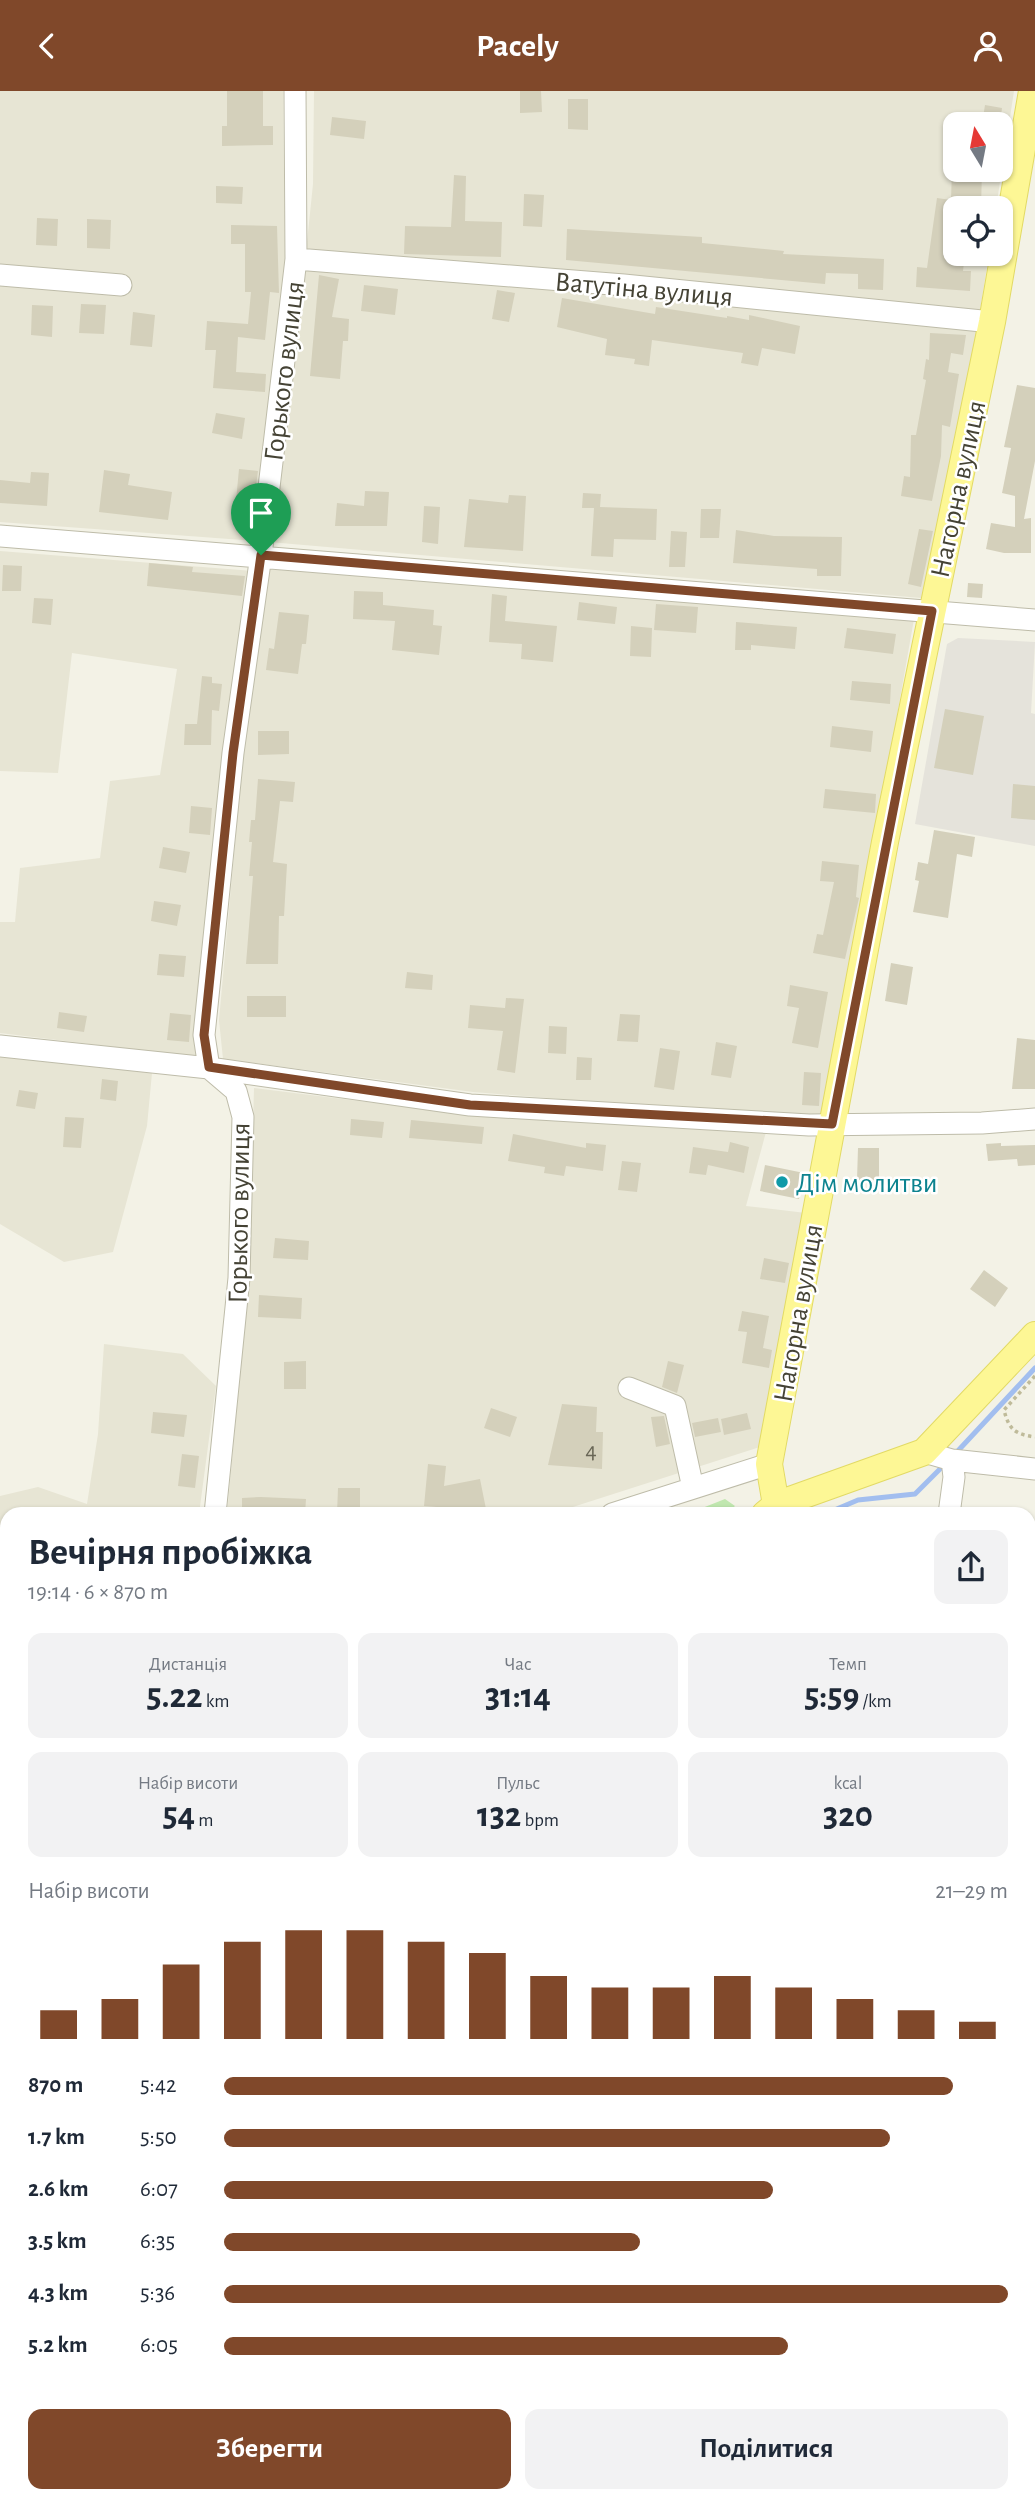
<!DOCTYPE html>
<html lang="uk">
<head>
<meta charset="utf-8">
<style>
	:root { --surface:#fff; --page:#f2f2f3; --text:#1f2937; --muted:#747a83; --accent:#80482a }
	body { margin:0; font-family:"Alegreya Sans",sans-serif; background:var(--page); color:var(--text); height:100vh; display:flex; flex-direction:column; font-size:26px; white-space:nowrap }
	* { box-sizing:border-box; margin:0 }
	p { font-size:23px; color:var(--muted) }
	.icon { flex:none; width:38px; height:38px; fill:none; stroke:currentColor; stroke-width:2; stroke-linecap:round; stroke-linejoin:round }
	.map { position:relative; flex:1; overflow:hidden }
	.sheet { position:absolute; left:0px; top:1416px; width:1036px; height:996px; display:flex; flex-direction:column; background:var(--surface); border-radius:21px 21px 0 0; box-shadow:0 2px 5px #0004 }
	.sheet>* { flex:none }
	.needle { width:46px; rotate:350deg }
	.buttons { position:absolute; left:943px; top:21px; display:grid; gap:14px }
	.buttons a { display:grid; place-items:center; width:70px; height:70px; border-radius:14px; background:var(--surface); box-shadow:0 2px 5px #0004; font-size:35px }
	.pin { position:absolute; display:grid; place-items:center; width:60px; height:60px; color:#fff; margin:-72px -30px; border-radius:50% 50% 50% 0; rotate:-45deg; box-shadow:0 0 7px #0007 }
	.pin .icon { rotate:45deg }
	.round { display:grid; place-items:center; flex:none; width:74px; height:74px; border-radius:14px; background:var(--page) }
	.head { display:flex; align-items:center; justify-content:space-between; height:119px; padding:0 28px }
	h1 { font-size:38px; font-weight:600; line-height:52px }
	.metrics { display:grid; grid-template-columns:repeat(3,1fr); gap:10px; height:119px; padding:7px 28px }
	.metrics div { display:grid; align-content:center; border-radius:14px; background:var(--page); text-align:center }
	.metrics b { font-size:35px; font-weight:600 }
	.metrics small { font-size:19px; font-weight:400 }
	.metrics p { font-size:19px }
	.chart { height:196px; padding:14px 28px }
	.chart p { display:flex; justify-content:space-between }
	.chart svg { width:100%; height:126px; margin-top:7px; stroke:var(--accent); stroke-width:6 }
	.cta { display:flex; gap:14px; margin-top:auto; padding:14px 28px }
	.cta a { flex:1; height:80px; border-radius:14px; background:var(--accent); color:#fff; font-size:28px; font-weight:600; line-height:80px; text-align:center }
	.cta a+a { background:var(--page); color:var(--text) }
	ul { padding:0 28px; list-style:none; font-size:23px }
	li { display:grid; grid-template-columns:112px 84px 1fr; align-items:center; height:52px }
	li i { height:18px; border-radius:9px; background:var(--accent) }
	header { display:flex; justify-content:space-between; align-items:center; height:91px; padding:0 28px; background:var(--accent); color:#fff; font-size:32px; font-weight:600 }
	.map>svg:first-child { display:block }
	.residential { fill:#e7e5d4; fill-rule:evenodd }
	.industrial { fill:#e5e3db }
	.green { fill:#c0e7af }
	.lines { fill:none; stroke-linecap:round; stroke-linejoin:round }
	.stream { stroke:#a2beef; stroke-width:5 }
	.river { stroke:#a2beef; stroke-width:32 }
	.building { fill:#d4d0bb }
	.minor-casing { stroke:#bebca9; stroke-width:23 }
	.major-casing { stroke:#e2da65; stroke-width:28 }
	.path { stroke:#bfbb9a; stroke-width:3.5; stroke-dasharray:3.5 3.5; stroke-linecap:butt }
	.minor { stroke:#fff; stroke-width:21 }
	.major { stroke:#fdf795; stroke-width:26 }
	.route-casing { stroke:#fff; stroke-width:14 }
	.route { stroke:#80482a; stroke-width:9 }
	.culture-dot { fill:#0f9aa8; stroke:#fff; stroke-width:2.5 }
	.labels { text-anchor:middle; stroke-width:5; stroke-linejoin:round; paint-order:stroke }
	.number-label { font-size:24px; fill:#696656 }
	.street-label { font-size:28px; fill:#454335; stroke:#fff }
	.culture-label { font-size:28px; fill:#0d838f; stroke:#fff; text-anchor:start }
</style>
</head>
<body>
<header><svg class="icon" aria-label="back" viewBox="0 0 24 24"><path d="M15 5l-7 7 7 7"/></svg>Pacely<svg class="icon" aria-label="person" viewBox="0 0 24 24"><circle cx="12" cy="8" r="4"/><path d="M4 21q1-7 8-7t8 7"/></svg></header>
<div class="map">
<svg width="1035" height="2411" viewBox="0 0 1035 2411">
	<rect width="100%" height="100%" fill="#f3f2e6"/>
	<!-- residential -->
	<path class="residential" d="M0,0h283l2,170 -28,280 -257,-19z
		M314,0h700l-18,117h-40v46h33l-9,57 -674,-59 7,-68zM956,33h45v46h-45z
		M302,175l679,61 -48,272 -664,-57z
		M0,460l253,20 -28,180 -24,203 -5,103 -196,-24v-111h15l5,-54 80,-10 10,-77 50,-6 17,-106 -105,-16 -14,120 -58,-2z
		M266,478l648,50 -87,495 -69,1 -285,-23 -250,-33 -4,-39 24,-265z
		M0,966l152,16 -5,53 -34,126 -49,10 -64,-38z
		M254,997l218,27 294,17 -20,74 60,7 -43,233 -212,68h-324l22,-238z
		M104,1253l79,10 33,32 -17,128h-192v168l-7,3v-189l38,-9 49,17 11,-70z"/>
	<!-- industrial -->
	<path class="industrial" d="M958,547l77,4 -4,71 4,1v132l-120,-22 32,-180z"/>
	<!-- green -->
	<path class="green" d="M725,1408l10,7 -9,8h-39z
		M7,1634v148l-7,4v-150z
		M0,1800l7,10v253l-7,6z
		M7,2116v58l-7,17v-65z
		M1035,2320v57l-6,-3v-53z
		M7,2350v54l934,1 -18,6h-183l-20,-3 -11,3h-709v-60z"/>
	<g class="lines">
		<!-- stream -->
		<path class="stream" d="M955,1363l80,-86
			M825,1423l33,-14 57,-6 31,-31"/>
		<!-- river -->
		<path class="river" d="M1029,2349h6
			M490,2411l19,-7"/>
	</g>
	<!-- building -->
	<path class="building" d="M227,0h36v35h10v19l-51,1v-20h5z
		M520,0h21l1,21 -22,1z
		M568,8h20v31l-20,-1z
		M985,14l17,3 -2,16h-18z
		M332,26l34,4 -2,18 -34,-4z
		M952,79h30l-1,38h-25v46h9l-2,17h8l-1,20 -54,-4 1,-20 10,1 10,-70 14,2z
		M454,84l12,1 -1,45 37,1 -1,35 -97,-3 1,-28 46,1z
		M216,95l27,1 -1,17 -26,-1z
		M524,103l20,1 -2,32 -19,-1z
		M37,127l21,1 -1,27 -21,-1z
		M87,128l24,1 -1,29 -23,-1z
		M231,134l46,1 2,67 -9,-1 -5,48 -27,-3 -2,35 30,2 -1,18 -52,-4 3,-38h-11l2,-29 41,3 3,-32h-6v-48h-14z
		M567,138l135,8v6l82,8 -1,3 101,5 -1,31 -25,-1v-15l-32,-1 -1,11 -259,-24z
		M319,184l20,4 -7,38 17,2 -1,22h-5l-3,38 -30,-3z
		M364,194l34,4 -3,26 -34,-4z
		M497,199l18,3 -6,29 -17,-3z
		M562,207l93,16 1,-7 71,11v-2l22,4v-5l51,11 -5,28 -33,-6 -4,18 -17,-3 2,-10 -91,-13 -3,26 -15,-2 1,-5 -30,-4 2,-16 -50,-12z
		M81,213l25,1 -2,29 -25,-1z
		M32,214l21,1 -1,31 -21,-2z
		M133,221l22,3 -3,32 -22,-2z
		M930,242l36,2 -3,20 -12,-2 -3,19 11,2 -9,53 -8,-2 -1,31 -9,45 -31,-5 3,-20 6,1 1,-42h5l10,-55 -3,-1 3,-20 3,1z
		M1017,294l18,3v73l-11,58 7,-1v35h-27l-18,-4 5,-26 24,4v-31l-13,-3 9,-45 -7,-1z
		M216,322l29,5 -3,21 -30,-6z
		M239,378l19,2 -7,53 -17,-2z
		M104,379l26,4 -2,11 44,7 -4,28 -69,-8z
		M31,381l18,1 -2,33 -47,-3v-23l30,3z
		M365,400l24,1 -2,34h-52l2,-23 27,3z
		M583,402l18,1 -1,13 57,2 -1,31 -42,-1 -1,18 -22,-1 3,-48h-12z
		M509,404l17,1 -3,55 -59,-4 5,-48 39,4z
		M424,415l16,1 -2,37 -16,-2z
		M701,418h20l-2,29h-19z
		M919,438l14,2 -12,56 -13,-3z
		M736,439l38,6 68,1 -1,39h-24v-7l-84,-6z
		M671,440l16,1 -2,35h-16z
		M149,472l44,4 -1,5 53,4 -3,20 -95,-10z
		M3,474l19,1 -1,25h-19z
		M968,492l15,1 -1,14 -15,-1z
		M354,500l29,1v13l51,5 -1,15 9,1 -3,29 -47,-5 3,-29 -42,-2z
		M492,503l15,2 -2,25 52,5 -4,36 -32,-3 1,-15 -33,-2z
		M34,507l19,1 -2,26 -19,-2z
		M579,511l38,5 -2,17 -38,-4z
		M656,513l42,3 -2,26 -42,-3z
		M279,521l30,3 -3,29h-4l-4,30 -32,-4 3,-22 5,1z
		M736,531l61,5 -2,22 -44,-4v5h-16z
		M631,535l21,2 -1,29 -21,-1z
		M847,537l49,6 -3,20 -49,-6z
		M202,585l10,1v6l10,1 -3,27 -7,-1 -1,35h-27l1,-21h12z
		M852,590l39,3 -1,20 -40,-4z
		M945,618l39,7 -11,59 -39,-7z
		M832,635l41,5 -2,21 -41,-5z
		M258,640h31v23l-31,1z
		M258,688l37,3 -2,20 -13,-1 -7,61 14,2 -3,52h-5l-1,48h-32l7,-88h-4l3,-34h-3l2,-22h4z
		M1013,693l22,2v34l-24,-2z
		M825,698l51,5 -1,19 -52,-5z
		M191,715l21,2 -2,27 -21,-2z
		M934,739l41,7 -3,20 -15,-3 -9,64 -35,-6 6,-31 -4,-1 3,-18 10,2z
		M163,756l27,5 -4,21 -27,-5z
		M822,770l37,4 -3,32 3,1 -14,61 -32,-6 4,-19 6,1 11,-53 -14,-1z
		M154,810l27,4 -4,21 -26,-5z
		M159,863l27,2 -2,21 -27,-2z
		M891,872l22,4 -6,38 -22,-4z
		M407,881l26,3 -1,15 -27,-2z
		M790,894l38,7 -10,56 -26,-5 7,-35 -12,-2z
		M247,905h39v21h-39z
		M506,907l18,1 -9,74 -18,-3 6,-39 -35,-3 2,-23 35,3z
		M59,921l28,4 -3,16 -27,-4z
		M170,922l21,2 -2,27 -22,-2z
		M620,923l20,1 -2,27 -21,-1z
		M549,935l18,1 -1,27 -18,-1z
		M1017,947l18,2v49h-23z
		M716,951l21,4 -6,32 -20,-3z
		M660,957l20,3 -6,39 -20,-3z
		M577,966l15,1 -1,22h-15z
		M804,981l17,1 -2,33 -17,-1z
		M102,988l16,2 -2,20 -16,-2z
		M19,999l19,3 -3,16 -19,-3z
		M65,1026l19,1 -3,30 -18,-1z
		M351,1028l33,3 -2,16 -32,-3z
		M411,1029l73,7 -2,17 -73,-6z
		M513,1043l73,14v-5l20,2 -3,26 -37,-5 -2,10 -20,-3 1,-6 -37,-6z
		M730,1051l19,5 -5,26 -36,-8 -2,10 -17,-2 4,-26 35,5z
		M1001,1052v3l34,-1v20l-17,1 -1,-7 -29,2 -2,-17z
		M858,1057h21v32h-22z
		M622,1070l19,2 -4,29 -19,-2z
		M765,1074l39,8 -5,26 -39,-8z
		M275,1147l34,3 -1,19 -35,-2z
		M764,1167l25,5 -4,20 -25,-4z
		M984,1179l24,18 -13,19 -25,-18z
		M259,1204l43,3 -1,21 -43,-2z
		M742,1220l27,5 -6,32 9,2 -3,18 -27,-5 5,-31 -9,-1z
		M306,1270v28h-22v-27z
		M668,1270l16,4 -7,28 -15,-6z
		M562,1313l35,3 -1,25h7l-1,37 -54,-4z
		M491,1317l26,9 -7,20 -26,-9z
		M153,1321l34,3 -3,22 -33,-4z
		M747,1322l4,16 -27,6 -3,-16z
		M664,1325l6,28 -14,3 -5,-30z
		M718,1327l3,14 -26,5 -3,-14z
		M182,1363l17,2 -4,32 -17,-2z
		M428,1373l18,2 -2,20 36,-7 7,35h-23l-1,-5 -39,-3z
		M338,1397h22v26h-23z
		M261,1406l45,2 -1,15h-63v-16z"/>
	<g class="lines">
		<!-- minor casing -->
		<g class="minor-casing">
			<path id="minor" d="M296,168l328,26 368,37
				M0,184l121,10
				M0,445l1035,84
				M0,955l209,22 261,37 339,20 173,-2 53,-4
				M629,1297l46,18 18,82
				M924,1361l28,8 83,9
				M215,1423l24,-236 4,-161 -7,-26 -27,-23 -5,-33 29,-282 28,-198 35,-296 -1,-168
				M612,1423l157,-50
				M949,1423l5,-37 -2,-17
				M1029,1512h6
				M0,1619l7,-2
				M1029,1628h6
				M1029,1767l6,1
				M1029,1970h6
				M1029,2123l6,1
				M0,2339l7,-2"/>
		</g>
		<!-- major casing -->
		<g class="major-casing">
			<path id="major" d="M776,1414l-7,-41 116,-622 107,-520 40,-231
				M765,1423l11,-9 148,-53 111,-117
				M0,2093l7,-7"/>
		</g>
		<!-- path -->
		<path class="path" d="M1035,1285l-31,34c5,20 11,24 31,27
			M0,1852l7,3
			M0,1890h7
			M0,1971l7,-2
			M1029,2303l6,-6
			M1025,2404l4,7
			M1008,2411v-7"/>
		<!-- minor -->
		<use href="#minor" class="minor"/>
		<!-- major -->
		<use href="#major" class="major"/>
	</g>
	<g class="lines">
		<!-- route casing -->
		<g class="route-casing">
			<path id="route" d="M261,464l671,56 -100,513 -362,-19 -261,-38 -5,-32 29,-282z"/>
		</g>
		<!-- route -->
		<use href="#route" class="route"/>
	</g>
	<!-- markers -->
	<circle class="culture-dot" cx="782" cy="1091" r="7"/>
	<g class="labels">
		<!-- number labels -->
		<g class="number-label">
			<text x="591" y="1367">4</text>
		</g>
		<!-- street labels -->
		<g class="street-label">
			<text transform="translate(644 197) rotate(5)" y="10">Ватутіна вулиця</text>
			<text transform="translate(283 280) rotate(-83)" y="10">Горького вулиця</text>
			<text transform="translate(957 398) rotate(-78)" y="10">Нагорна вулиця</text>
			<text transform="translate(238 1122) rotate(-89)" y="10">Горького вулиця</text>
			<text transform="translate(797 1222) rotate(-80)" y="10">Нагорна вулиця</text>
		</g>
		<!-- culture labels -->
		<g class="culture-label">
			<text x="796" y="1101">Дім молитви</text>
		</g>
	</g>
</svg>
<div class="buttons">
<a><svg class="needle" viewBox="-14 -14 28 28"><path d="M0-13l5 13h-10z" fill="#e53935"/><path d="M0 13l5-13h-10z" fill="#747a83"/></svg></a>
<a><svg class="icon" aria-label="locate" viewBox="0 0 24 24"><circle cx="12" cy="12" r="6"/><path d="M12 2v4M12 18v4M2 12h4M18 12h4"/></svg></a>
</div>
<div class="pin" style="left:261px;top:464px;background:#1e9e55"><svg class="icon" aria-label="arrive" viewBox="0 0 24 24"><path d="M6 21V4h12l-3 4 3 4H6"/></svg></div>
<section class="sheet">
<div class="head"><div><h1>Вечірня пробіжка</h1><p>19:14 · 6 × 870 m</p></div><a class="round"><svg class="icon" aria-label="share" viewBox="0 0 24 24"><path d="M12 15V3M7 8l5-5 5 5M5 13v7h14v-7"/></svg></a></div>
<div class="metrics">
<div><p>Дистанція</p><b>5.22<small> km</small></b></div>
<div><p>Час</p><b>31:14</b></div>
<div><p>Темп</p><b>5:59<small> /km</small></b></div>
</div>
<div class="metrics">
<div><p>Набір висоти</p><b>54<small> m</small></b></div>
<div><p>Пульс</p><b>132<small> bpm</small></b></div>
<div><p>kcal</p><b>320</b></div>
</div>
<div class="chart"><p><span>Набір висоти</span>21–29 m</p>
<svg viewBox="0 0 160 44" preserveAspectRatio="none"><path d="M5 44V34M15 44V30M25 44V18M35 44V10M45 44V6M55 44V6M65 44V10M75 44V14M85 44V22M95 44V26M105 44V26M115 44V22M125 44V26M135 44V30M145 44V34M155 44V38"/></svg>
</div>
<ul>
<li><b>870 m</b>5:42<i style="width:93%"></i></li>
<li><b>1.7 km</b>5:50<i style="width:85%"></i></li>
<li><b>2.6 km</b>6:07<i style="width:70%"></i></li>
<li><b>3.5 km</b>6:35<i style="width:53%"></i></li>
<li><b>4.3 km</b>5:36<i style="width:100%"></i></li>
<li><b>5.2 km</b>6:05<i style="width:72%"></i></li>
</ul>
<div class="cta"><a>Зберегти</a><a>Поділитися</a></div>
</section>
</div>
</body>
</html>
